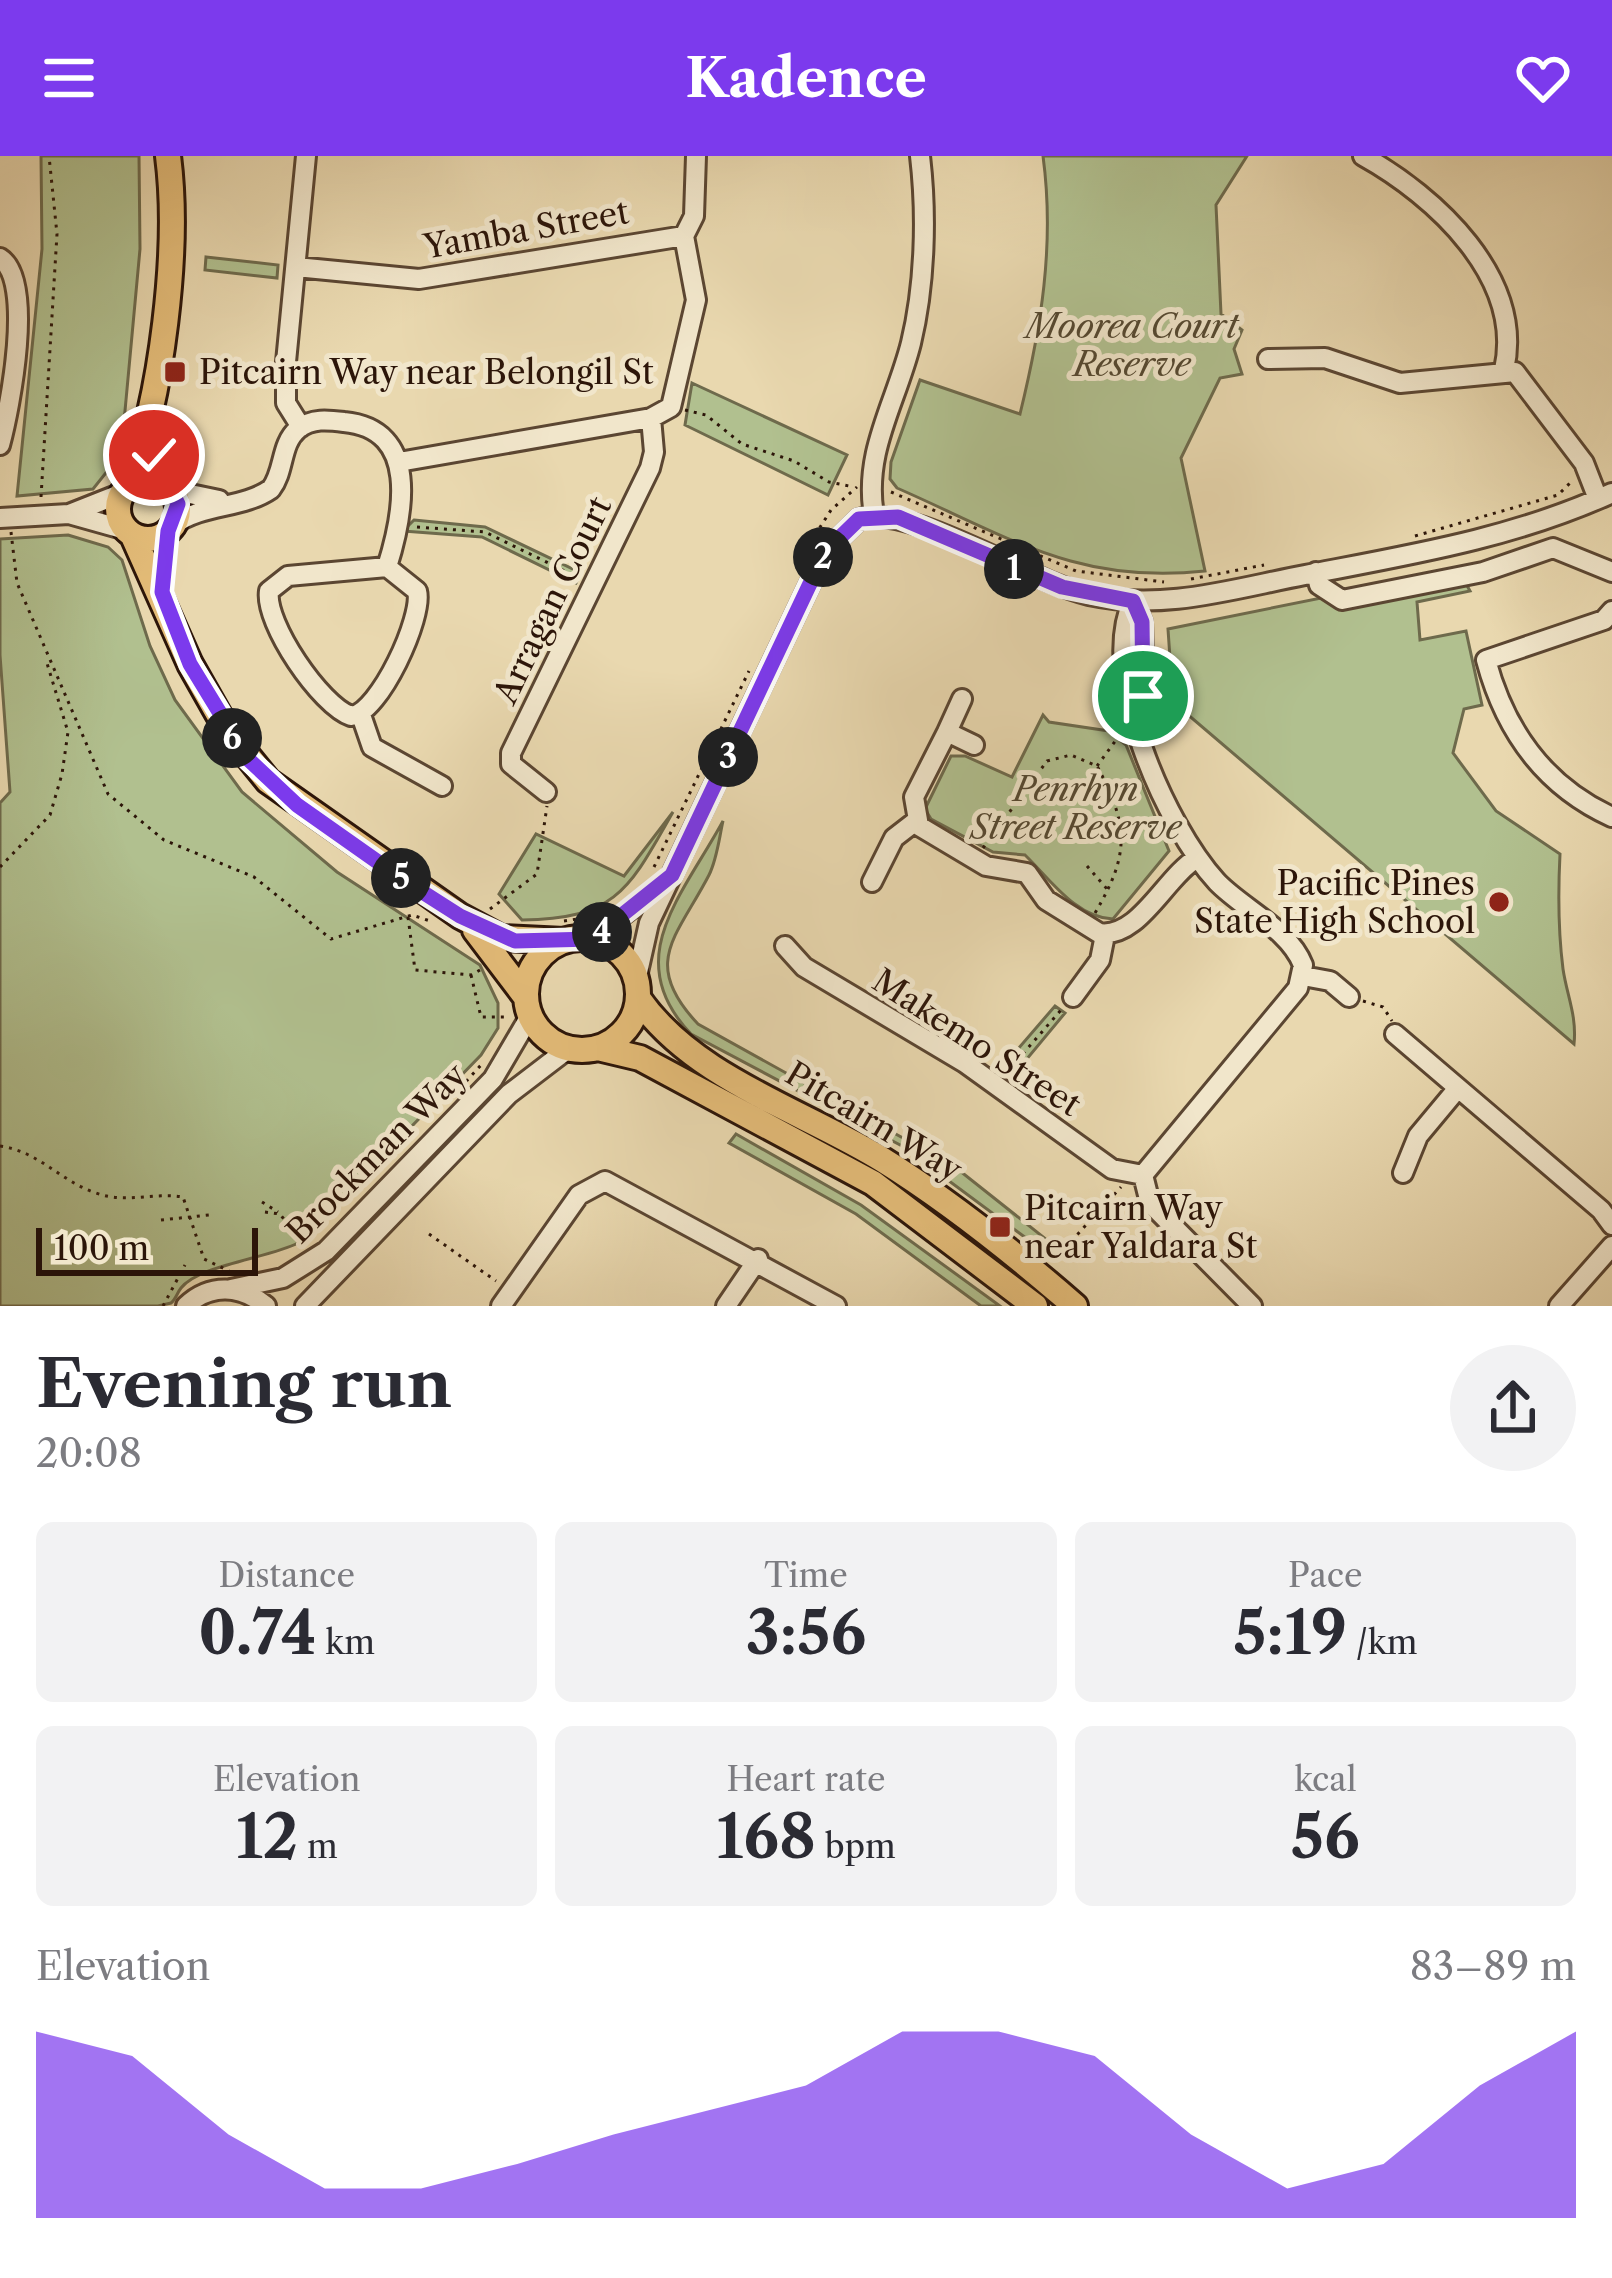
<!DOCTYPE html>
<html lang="en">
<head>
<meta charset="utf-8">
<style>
	:root { --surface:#fff; --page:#f2f2f3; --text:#2b2b33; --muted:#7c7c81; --accent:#7c3aed }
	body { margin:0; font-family:"Libre Caslon Text",serif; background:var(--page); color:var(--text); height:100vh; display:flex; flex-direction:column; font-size:45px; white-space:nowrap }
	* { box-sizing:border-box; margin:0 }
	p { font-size:39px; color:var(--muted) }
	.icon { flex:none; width:66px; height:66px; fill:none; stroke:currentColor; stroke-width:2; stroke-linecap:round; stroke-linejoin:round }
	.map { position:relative; height:1150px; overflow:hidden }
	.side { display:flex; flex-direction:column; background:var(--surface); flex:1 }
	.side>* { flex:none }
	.scale { position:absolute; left:36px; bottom:30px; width:222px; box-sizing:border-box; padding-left:12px; border:6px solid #2c1509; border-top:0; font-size:33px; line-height:42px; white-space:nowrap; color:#2c1509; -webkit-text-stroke:9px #f1e6cb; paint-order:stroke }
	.pin { position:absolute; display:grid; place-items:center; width:102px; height:102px; color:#fff; margin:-51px; border:6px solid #fff; border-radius:50%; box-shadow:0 3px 12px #0007 }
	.km { position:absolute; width:60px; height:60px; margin:-30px; border-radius:50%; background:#222; color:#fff; font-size:33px; line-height:60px; text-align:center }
	.round { display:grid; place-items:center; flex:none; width:126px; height:126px; border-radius:63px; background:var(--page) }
	.headline { display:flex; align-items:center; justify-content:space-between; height:204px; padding:0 36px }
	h1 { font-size:66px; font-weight:800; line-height:90px }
	.metrics { display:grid; grid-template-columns:repeat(3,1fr); gap:18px; height:204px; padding:12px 36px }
	.metrics div { display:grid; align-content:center; border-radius:18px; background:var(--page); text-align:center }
	.metrics b { font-size:60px; font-weight:800 }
	.metrics small { font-size:33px; font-weight:400 }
	.metrics p { font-size:33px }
	.chart { height:336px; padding:24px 36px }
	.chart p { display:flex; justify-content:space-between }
	.chart svg { width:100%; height:216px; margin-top:12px; fill:var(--accent); opacity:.7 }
	header { display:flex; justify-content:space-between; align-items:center; height:156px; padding:0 36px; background:var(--accent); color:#fff; font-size:54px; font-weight:800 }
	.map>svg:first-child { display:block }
	.green { fill:#b1c08f; stroke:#6e6a4c; stroke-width:3 }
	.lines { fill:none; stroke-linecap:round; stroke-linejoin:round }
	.minor-casing { stroke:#5b4632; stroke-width:24 }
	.major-casing { stroke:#2c1509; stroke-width:30 }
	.path { stroke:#2c1509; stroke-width:3; stroke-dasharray:3 6; stroke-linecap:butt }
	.minor { stroke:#f1e6cb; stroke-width:18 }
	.major { stroke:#e4bc78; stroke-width:24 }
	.route-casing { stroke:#fff; stroke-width:24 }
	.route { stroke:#7c3aed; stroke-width:15 }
	.poi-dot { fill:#8f2418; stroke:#f1e6cb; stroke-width:4.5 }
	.labels { text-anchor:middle; stroke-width:10; stroke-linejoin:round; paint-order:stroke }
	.street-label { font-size:33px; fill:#2c1509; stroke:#f1e6cb }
	.park-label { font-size:33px; font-style:italic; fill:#544831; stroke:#f1e6cb }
	.poi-label { font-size:33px; fill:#2c1509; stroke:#f1e6cb; text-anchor:start }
</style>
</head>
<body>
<header><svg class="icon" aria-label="menu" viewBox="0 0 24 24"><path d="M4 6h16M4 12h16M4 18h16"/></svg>Kadence<svg class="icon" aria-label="heart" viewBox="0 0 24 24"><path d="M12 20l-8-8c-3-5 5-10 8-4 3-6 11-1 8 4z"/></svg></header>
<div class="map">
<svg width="1612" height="1150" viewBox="0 0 1612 1150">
	<rect width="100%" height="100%" fill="#e9d8af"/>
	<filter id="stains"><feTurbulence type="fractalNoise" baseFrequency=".00167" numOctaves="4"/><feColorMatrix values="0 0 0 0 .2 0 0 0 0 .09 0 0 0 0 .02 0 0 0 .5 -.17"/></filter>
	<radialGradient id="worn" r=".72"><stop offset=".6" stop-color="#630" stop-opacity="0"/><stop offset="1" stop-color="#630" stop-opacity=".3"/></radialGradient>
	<!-- green -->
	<path class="green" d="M41,0h98l1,93 -19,205 -28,35 -76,7 25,-247z
		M1043,0h204l-31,49 5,109 21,16 -8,19 8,25 -22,4 -39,80 24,113c-127,14 -196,-34 -308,-83l-7,-9 1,-17 29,-82 100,34c21,-86 35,-169 23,-258z
		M206,101l72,8 -1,13 -72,-8z
		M692,227l155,72 -19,40 -143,-70z
		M414,364l71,7 96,46 -5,10 -94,-46 -79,-6z
		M68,379l40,12 14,13 28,86 25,54 67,92 95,80 143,93 18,38v25l-17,27 -183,188c-29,15 -99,22 -117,45 -4,5 -5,11 -10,15l-13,3h-158v-503l10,-11 -10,-137v-116z
		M1465,426l5,9 -53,11 3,38 46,-9 16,74 -18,4 -11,44 43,58 64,43c-2,39 -2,76 3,115 4,27 14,47 11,75l-401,-342 -5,-73 153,-31 20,9z
		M1043,559l6,7 60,9 17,14 43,106 -56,68c-37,-1 -64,-41 -88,-64l-32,-3 -62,-33 -6,-10 26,-53h14l47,21z
		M673,656c-43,75 -55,107 -151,108l-23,-26 37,-60 88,42z
		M723,665c-4,18 -6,38 -14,54 -32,62 -69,88 -11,149l257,143 102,81 -8,7 -147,-109 -211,-112c-72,-75 -8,-139 32,-213z
		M1055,850l10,7 -49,59 -11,-8z
		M736,978l125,71 139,101h-19l-125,-92 -127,-71z"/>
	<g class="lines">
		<!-- minor casing -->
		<g class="minor-casing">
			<path id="minor" d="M1363,0c72,40 162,122 141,214
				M684,80l10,-20 2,-60
				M0,102c35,22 10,150 0,187
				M296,111l123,12 265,-43
				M1268,203l57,-1 75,25 115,-11 69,91 14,36
				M301,271l-15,-24v-41l20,-206
				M399,306l252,-44 20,-11 25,-107 -12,-64
				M171,334l48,10
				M69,358l57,16
				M874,359c-11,-63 22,-112 37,-172 14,-58 16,-128 9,-187
				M0,362l69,-4 53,-21
				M173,369c31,-22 69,-16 98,-36 14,-18 9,-45 27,-60 14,-11 30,-9 46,-7 76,7 60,91 43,145
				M387,411l30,24c7,25 -38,123 -66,125 -30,-10 -87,-93 -82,-125l19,-15z
				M1316,416l3,13 23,15 141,-28 70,-24 59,24
				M1133,445c-35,73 32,224 84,281 26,27 72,47 86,83l-5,23 -155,187 7,28 102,103
				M1133,445l9,21 4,114
				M1612,455l-8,9 -118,40c19,71 58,126 126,157
				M361,559l11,32 70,39
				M947,576l15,-33
				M974,589l-27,-13 -33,65 5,29 67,40 41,7 19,27 53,33c40,6 66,-56 98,-75
				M546,636l-35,-28v-11l139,-285 4,-16 -3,-34
				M872,726l22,-44 22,-17
				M592,783l72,-56
				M785,790l19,21 161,96 147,106 31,6
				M1303,820l27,5 19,16
				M636,825l13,-58 176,-371 34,-33c52,-16 169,62 230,76 75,16 143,-6 216,-20 104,-20 209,-37 307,-82
				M1073,841l27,-37 5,-25
				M1395,878l206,176 11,15
				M1403,1017l15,-37 40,-48
				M231,1133l52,-11 43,-27 167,-172 37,-63
				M186,1150c24,-23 55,-21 80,0
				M305,1150l204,-212 59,-45
				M501,1150l78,-111 26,-14 231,125
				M726,1150l32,-47
				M1559,1150l53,-60"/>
		</g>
		<!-- major casing -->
		<g class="major-casing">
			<path id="major" d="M118 353a30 30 0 1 1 60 0a30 30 0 1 1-60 0Z
				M128,329c34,-86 52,-237 40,-329
				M133,380l57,128 39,69 39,48 192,135 41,22 63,3
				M475,774l50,66
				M526 838a56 56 0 1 1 112 0a56 56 0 1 1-112 0Z
				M638,842c55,80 164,112 245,162 69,43 131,93 192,146
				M598,892l42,10 233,125 162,123"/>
		</g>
		<!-- path -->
		<path class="path" d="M685,254l21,5 36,29 52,17 35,21 25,5
			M891,336l185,79 88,11
			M41,341l16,-263 -8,-78
			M417,371l68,5 92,45
			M11,376l6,51 91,211 56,46 90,37 77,62 81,-24 18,6
			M1415,380l143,-41 15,-15
			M810,387l21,-33 26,-23
			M1191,423l73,-14
			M1097,610l22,-30
			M983,692l64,-87 24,-6 26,11c32,60 33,88 -2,147
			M1087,710l20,23
			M0,711l50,-52 12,-41 6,-42 -22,-72
			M654,711l95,-196
			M490,753l47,-35 10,-68
			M408,761l7,53 56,5 9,-5
			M564,765l26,-4
			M471,819l10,42h27
			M1363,845l20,6 9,14
			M1005,918l57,-65
			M460,932l22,-24
			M0,990c40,6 60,35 96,47 30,11 58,-1 87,4l21,62 25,12
			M262,1046l16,10
			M265,1056l15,2 25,33
			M161,1064l48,-5
			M429,1078l67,47
			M1025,1085l12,-1 18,12 9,-3 57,-62
			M163,1150l22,-41"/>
		<!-- minor -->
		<use href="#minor" class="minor"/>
		<!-- major -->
		<use href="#major" class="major"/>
	</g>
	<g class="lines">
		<!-- route casing -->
		<g class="route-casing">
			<path id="route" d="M154,299l24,49 -10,27 -6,61 28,72 58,95 49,46 105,74 58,37 55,25 77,-2 80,-64 153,-323 34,-33 39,-2 164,70 71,14 9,21 1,74"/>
		</g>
		<!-- route -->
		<use href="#route" class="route"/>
	</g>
	<!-- markers -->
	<g class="poi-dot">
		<rect x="163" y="204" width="24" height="24" rx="6"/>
		<circle cx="1499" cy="746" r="12"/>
		<rect x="988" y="1059" width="24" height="24" rx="6"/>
	</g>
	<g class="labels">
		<!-- street labels -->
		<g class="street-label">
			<text transform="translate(526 73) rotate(-10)" y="12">Yamba Street</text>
			<text transform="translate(552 444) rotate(-64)" y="12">Arragan Court</text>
			<text transform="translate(977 886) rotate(33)" y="12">Makemo Street</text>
			<text transform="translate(874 965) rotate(31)" y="12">Pitcairn Way</text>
			<text transform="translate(376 997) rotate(-45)" y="12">Brockman Way</text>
		</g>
		<!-- park labels -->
		<g class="park-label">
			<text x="1132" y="182">Moorea Court<tspan x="1132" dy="38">Reserve</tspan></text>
			<text x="1076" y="645">Penrhyn<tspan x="1076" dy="38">Street Reserve</tspan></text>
		</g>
		<!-- poi labels -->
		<g class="poi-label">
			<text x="199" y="228">Pitcairn Way near Belongil St</text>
			<text x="1475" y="739" text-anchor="end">Pacific Pines<tspan x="1475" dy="38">State High School</tspan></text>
			<text x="1024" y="1064">Pitcairn Way<tspan x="1024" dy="38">near Yaldara St</tspan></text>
		</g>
	</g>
	<rect width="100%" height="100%" filter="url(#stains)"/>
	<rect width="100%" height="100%" fill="url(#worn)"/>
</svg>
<div class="scale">100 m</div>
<div class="pin" style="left:1143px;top:540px;background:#1e9e55"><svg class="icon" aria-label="arrive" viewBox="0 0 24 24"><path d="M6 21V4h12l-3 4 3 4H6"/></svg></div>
<div class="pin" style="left:154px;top:299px;background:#d93025"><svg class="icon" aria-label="check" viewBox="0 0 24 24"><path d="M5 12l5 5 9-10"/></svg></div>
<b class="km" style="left:1014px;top:413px">1</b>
<b class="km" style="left:823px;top:401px">2</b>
<b class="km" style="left:728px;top:601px">3</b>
<b class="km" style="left:602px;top:776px">4</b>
<b class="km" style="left:401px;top:722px">5</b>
<b class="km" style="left:232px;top:582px">6</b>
</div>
<section class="side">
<div class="headline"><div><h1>Evening run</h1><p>20:08</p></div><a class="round"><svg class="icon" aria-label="share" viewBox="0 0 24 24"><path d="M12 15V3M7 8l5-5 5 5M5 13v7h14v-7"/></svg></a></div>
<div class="metrics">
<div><p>Distance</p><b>0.74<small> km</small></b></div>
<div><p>Time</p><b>3:56</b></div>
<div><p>Pace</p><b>5:19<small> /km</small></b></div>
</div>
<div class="metrics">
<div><p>Elevation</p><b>12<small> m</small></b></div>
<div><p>Heart rate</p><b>168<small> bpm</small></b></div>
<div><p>kcal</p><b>56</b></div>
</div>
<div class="chart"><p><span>Elevation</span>83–89 m</p>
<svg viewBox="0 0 160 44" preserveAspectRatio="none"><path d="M0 44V6L10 11L20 27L30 38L40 38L50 33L60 27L70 22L80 17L90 6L100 6L110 11L120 27L130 38L140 33L150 17L160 6V44z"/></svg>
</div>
</section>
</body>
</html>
